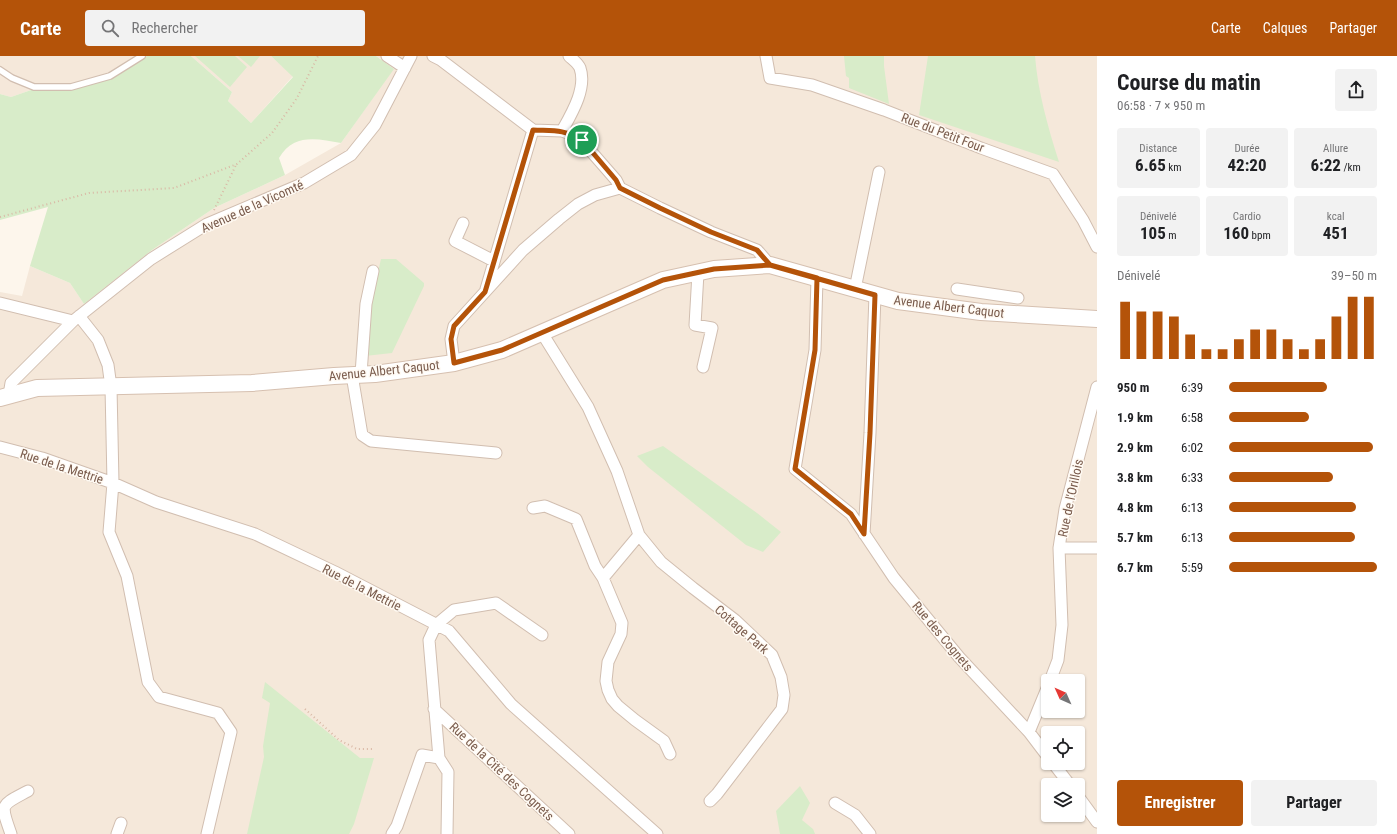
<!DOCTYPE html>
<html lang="fr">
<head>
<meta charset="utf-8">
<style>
	:root { --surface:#fff; --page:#f2f2f2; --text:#202124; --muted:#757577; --accent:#b45309 }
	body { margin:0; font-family:"Roboto Condensed",sans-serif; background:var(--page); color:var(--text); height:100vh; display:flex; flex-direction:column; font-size:15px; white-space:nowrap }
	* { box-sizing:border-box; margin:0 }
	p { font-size:13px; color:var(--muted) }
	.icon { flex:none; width:22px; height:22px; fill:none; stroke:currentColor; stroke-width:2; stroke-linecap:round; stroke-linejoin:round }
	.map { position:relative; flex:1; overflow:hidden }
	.details { display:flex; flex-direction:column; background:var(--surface); width:300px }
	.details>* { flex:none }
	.needle { width:26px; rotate:315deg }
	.controls { position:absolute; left:1041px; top:618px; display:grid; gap:8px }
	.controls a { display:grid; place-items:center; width:44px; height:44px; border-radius:4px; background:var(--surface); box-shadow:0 1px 3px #0004; font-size:20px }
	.pin { position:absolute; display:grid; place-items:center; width:34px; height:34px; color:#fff; margin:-17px; border:2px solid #fff; border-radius:50%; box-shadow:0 1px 4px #0007 }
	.round { display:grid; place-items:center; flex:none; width:42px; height:42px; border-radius:4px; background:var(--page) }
	.head { display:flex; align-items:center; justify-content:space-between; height:68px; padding:0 20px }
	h1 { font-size:22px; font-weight:700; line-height:30px }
	.figures { display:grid; grid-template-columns:repeat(3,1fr); gap:6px; height:68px; padding:4px 20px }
	.figures div { display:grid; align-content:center; border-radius:4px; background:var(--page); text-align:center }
	.figures b { font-size:17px; font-weight:700 }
	.figures small { font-size:11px; font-weight:400 }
	.figures p { font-size:11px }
	.chart { height:112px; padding:8px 20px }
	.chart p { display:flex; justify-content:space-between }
	.chart svg { width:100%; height:72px; margin-top:4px; stroke:var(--accent); stroke-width:6 }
	.cta { display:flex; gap:8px; margin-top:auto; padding:8px 20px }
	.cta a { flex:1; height:46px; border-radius:4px; background:var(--accent); color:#fff; font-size:16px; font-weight:700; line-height:46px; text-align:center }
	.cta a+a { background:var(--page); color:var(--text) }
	ul { padding:0 20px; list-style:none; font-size:13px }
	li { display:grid; grid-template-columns:64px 48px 1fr; align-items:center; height:30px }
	li i { height:10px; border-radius:5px; background:var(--accent) }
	header { display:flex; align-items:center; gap:24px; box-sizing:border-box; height:56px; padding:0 20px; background:var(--accent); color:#fff }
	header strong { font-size:19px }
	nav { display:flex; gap:22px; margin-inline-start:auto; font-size:14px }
	.search { width:280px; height:36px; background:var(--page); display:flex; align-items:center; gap:10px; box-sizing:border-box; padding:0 14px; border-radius:4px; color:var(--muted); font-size:15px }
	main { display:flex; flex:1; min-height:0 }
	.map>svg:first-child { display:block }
	.residential { fill:#f5e8da; fill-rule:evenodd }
	.green { fill:#d8ecc9 }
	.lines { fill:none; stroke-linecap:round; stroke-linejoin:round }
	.lane-casing { stroke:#d1beb0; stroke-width:8 }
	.street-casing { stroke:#d1beb0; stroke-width:13 }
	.secondary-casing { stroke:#d6c0b0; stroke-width:18 }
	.path { stroke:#d9b8a5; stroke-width:2; stroke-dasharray:1 3; stroke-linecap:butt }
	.lane { stroke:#fff; stroke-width:5.5 }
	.street { stroke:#fff; stroke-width:11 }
	.secondary { stroke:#fff; stroke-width:16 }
	.route-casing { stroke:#fff; stroke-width:8 }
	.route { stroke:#b45309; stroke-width:5 }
	.labels { text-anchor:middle; stroke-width:3; stroke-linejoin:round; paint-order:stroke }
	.street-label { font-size:13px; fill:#7a5c4d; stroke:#fffaf3 }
</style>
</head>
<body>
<header>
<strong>Carte</strong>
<div class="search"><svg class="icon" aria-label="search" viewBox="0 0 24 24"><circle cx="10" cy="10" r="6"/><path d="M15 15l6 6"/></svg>Rechercher</div>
<nav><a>Carte</a><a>Calques</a><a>Partager</a></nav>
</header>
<main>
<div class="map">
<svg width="1097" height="778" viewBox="0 0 1097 778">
	<rect width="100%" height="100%" fill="#fdf6ec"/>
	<!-- residential -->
	<path class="residential" d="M0,0h147l-36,22 -41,12 -36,-1 -23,8 -11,-3z
		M191,0h80l22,20 -42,47 -23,-22 4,-9z
		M376,0h721v778h-1097v-542l22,4 8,-30 40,17 14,21 68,-54 62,-42 71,-33 56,-32 53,-75zM1048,625h30v30h-30zM1048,677h30v30h-30zM1048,729h30v30h-30z"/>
	<!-- green -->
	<path class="green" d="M147,0h44l41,36 -4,9 23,22 42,-46 -22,-21h105l18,13 -53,74c-24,-4 -47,-10 -62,15l6,17 -71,33 -62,42 -68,54 -14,-21 -40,-17 18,-59 -48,13v-126l11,3 23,-8 36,1 41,-12z
		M195,0h40l12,11 -17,20z
		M238,0h22l-9,11z
		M844,0h40v10l5,38 -40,-16v-10l-3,-2z
		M928,0h107c3,37 13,71 24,106l-140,-47z
		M381,203h15l28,24v3l-32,67 -27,3 6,-54z
		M663,390l94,67 24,19 -18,20 -17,-7 -98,-78 -11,-11z
		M265,626l95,76h14l-20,66 -5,10h-102l17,-77 -1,-11 7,-43 -8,-5z
		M800,730l10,17 -8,17 11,9 2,5h-35l-4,-23z"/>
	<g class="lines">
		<!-- lane casing -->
		<g class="lane-casing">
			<path id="lane" d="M0,14l12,8 22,9h37l39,-11 32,-20"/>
		</g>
		<!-- street casing -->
		<g class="street-casing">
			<path id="street" d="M387,0l18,12
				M433,0l8,4 92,70 29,1 11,4 9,6 34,39 4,8
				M766,0l4,22 42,7 72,25 97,38 72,26 30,46 14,27
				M562,75c10,-18 25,-43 18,-63 -2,-5 -8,-9 -11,-12
				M463,167l-8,18 39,20
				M698,217l-3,52 17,3 -9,39
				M817,222l-2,72 -20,119 56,45 43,64 65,79 70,75 19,25
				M486,233l47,-159
				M855,233l24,-117
				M957,233l61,9
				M0,247l73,18
				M79,260l19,24 10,25 3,22 2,96 -4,49 18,44 21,106 11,15 59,16 13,19 -24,102
				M542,277l46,74 29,64 22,64 22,27 32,26 42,32 37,35 9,22 3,18 -2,14 -65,85 -7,7
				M454,307l-3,-24 3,-13 69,-76 36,-31 19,-15 17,-9 25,-7 40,20 51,24 46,18 13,15
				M361,318l5,-70 7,-33
				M352,319l10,60 9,6 125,12
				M9,339l2,-12 62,-62 78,-62 56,-35 97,-41 47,-28 24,-30 36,-69
				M0,391l42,11 71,25 43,19 99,32 80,38 114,59 62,73 146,130
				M533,452l12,-2 31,13 19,47 8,12 19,45 -1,11 -13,28 -2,19 2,9 4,9 6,7 17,14 29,21 6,13
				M864,478l6,-101 5,-138
				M1059,492h38
				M603,522l36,-43
				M1050,625l8,-21 4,-35 -3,-77 6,-39 32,-122
				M434,653l135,125
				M1029,676l19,-46
				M1053,707l17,22
				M1078,740l19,26
				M835,747l20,12 15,19
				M11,778c-11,-31 -11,-28 17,-43
				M117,778l4,-11
				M392,778l5,-8 25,-71 17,3
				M447,778l1,-62 -9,-14 -10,-118 7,-15 18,-15 42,-7 46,32"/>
		</g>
		<!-- secondary casing -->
		<g class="secondary-casing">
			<path id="secondary" d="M0,342l37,-10 215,-5 82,-7 41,-2 79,-11 48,-13 161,-70 51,-11 56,-4 128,36 83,11 116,7"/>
		</g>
		<!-- path -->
		<path class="path" d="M214,154l22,-45
			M0,161l89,-24 85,-5 63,-24 35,-31 25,-35 21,-42
			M305,653l34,31 18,9h15"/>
		<!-- lane -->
		<use href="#lane" class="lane"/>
		<!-- street -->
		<use href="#street" class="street"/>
		<!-- secondary -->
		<use href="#secondary" class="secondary"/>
	</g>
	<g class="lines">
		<!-- route casing -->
		<g class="route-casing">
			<path id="route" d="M582,84c-19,-11 -28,-9 -49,-10l-48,162 -31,34 -3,13 3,24 48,-13 161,-70 51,-11 56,-4 105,30 -5,138 -6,101 -13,-20 -56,-45 20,-119 2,-72 -47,-13 -13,-15 -46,-18 -51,-24 -40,-20 -4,-8 -34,-40"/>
		</g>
		<!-- route -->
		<use href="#route" class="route"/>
	</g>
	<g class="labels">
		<!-- street labels -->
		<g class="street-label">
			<text transform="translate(943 76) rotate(21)" y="5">Rue du Petit Four</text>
			<text transform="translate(252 150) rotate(-24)" y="5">Avenue de la Vicomté</text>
			<text transform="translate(949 250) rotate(7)" y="5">Avenue Albert Caquot</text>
			<text transform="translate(384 314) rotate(-6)" y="5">Avenue Albert Caquot</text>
			<text transform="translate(62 410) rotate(18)" y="5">Rue de la Mettrie</text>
			<text transform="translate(1070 442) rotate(-78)" y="5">Rue de l'Orillois</text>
			<text transform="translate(362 531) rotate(27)" y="5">Rue de la Mettrie</text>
			<text transform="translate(742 573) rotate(41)" y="5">Cottage Park</text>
			<text transform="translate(943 580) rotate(50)" y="5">Rue des Cognets</text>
			<text transform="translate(502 715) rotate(43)" y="5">Rue de la Cité des Cognets</text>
		</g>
	</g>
</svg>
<div class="controls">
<a><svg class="needle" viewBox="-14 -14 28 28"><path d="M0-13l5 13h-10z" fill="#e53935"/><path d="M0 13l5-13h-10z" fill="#757577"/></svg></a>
<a><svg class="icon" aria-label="locate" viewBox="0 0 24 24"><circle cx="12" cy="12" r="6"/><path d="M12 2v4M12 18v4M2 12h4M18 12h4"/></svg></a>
<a><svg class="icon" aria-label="layers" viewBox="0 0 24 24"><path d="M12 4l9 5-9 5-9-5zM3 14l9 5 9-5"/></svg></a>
</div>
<div class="pin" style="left:582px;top:84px;background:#1e9e55"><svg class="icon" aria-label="arrive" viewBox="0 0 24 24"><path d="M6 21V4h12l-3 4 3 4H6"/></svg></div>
</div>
<section class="details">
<div class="head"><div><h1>Course du matin</h1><p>06:58 · 7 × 950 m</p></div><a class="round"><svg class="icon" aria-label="share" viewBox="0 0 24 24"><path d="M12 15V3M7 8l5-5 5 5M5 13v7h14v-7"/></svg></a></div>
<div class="figures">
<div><p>Distance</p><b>6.65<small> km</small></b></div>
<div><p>Durée</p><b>42:20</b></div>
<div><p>Allure</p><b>6:22<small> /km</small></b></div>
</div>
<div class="figures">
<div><p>Dénivelé</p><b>105<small> m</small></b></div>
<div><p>Cardio</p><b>160<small> bpm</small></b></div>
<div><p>kcal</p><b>451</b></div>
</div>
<div class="chart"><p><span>Dénivelé</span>39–50 m</p>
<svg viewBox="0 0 160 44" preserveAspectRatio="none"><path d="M5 44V9M15 44V15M25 44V15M35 44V18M45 44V29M55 44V38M65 44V38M75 44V32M85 44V26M95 44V26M105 44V32M115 44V38M125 44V32M135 44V18M145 44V6M155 44V6"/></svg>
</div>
<ul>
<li><b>950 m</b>6:39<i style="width:66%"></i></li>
<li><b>1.9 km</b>6:58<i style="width:54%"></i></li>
<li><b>2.9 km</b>6:02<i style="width:97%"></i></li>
<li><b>3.8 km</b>6:33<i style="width:70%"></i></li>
<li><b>4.8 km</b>6:13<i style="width:86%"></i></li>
<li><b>5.7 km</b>6:13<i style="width:85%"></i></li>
<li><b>6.7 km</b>5:59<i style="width:100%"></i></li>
</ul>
<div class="cta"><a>Enregistrer</a><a>Partager</a></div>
</section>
</main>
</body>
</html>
